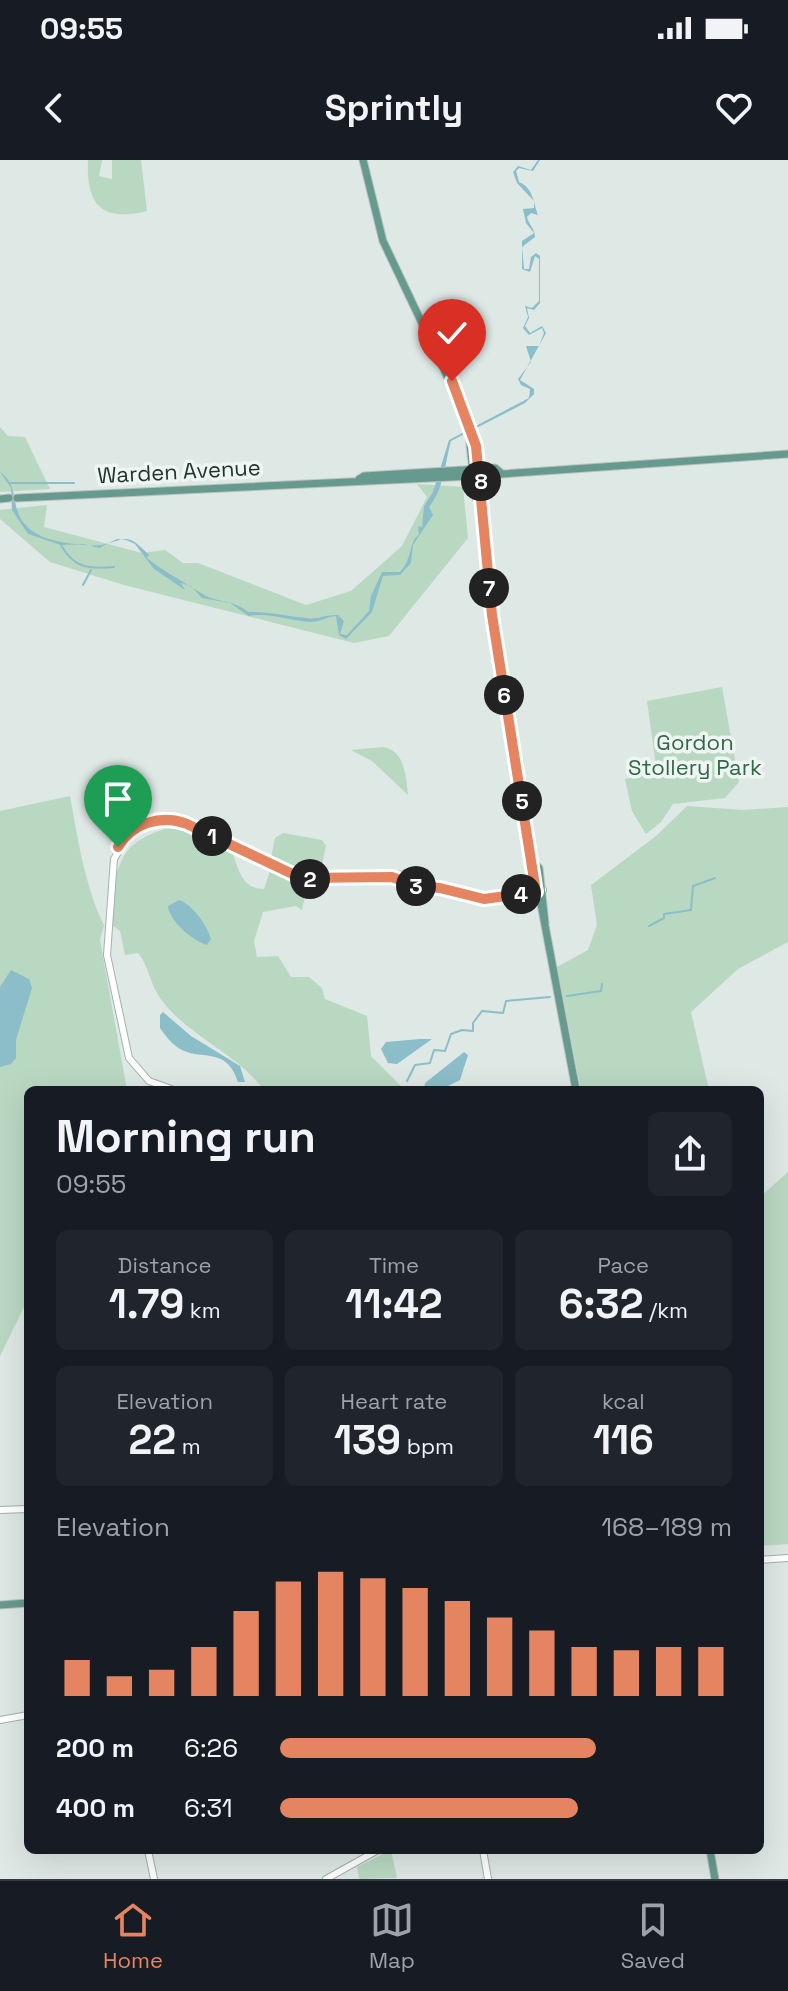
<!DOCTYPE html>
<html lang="en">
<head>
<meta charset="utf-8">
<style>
	:root { --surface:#171b24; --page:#20242c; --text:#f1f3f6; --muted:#9ea1a6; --line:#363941; --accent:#e48460 }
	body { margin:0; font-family:"Space Grotesk",sans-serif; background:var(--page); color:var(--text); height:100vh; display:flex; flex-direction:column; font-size:30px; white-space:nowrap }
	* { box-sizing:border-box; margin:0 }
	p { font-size:26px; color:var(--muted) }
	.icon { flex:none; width:44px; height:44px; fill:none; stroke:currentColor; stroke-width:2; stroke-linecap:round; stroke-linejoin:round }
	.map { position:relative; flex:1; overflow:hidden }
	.panel { position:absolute; left:24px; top:926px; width:740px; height:768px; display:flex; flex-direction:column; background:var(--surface); border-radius:12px; box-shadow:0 8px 32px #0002 }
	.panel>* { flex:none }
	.pin { position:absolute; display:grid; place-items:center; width:68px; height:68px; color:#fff; margin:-82px -34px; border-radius:50% 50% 50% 0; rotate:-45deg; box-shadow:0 0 8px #0007 }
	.pin .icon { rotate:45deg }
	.km { position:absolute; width:40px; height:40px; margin:-20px; border-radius:50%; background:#222; color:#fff; font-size:22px; line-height:40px; text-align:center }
	.round { display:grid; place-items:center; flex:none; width:84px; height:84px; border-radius:12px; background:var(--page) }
	.overview { display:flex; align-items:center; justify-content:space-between; height:136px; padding:0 32px }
	h1 { font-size:44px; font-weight:700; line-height:60px }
	.metrics { display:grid; grid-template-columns:repeat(3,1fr); gap:12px; height:136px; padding:8px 32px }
	.metrics div { display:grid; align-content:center; border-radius:12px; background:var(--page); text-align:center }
	.metrics b { font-size:40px; font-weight:700 }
	.metrics small { font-size:22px; font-weight:400 }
	.metrics p { font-size:22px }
	.chart { height:224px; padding:16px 32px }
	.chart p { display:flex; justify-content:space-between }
	.chart svg { width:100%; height:144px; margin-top:8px; stroke:var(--accent); stroke-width:6 }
	ul { padding:0 32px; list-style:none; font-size:26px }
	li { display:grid; grid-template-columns:128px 96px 1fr; align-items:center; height:60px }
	li i { height:20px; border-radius:10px; background:var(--accent) }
	.status { display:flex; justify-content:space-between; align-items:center; height:56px; padding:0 40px; background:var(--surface); direction:ltr }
	.status svg { height:22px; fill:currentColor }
	header { display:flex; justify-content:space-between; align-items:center; height:104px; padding:0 32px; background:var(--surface); font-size:36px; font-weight:700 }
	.menu { display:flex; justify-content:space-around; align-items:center; height:112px; border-top:2px solid var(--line); background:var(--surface); font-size:22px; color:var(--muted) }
	.menu a { display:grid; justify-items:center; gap:4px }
	.menu .active { color:var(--accent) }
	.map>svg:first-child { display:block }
	.green { fill:#b9d8c2 }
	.water { fill:#8bbec9 }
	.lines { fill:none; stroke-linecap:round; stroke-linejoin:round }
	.stream { stroke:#8bbec9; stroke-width:2 }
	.secondary-casing { stroke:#9fb3ac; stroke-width:8 }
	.primary-casing { stroke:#bcc3c1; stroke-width:9 }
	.secondary { stroke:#fff; stroke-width:6 }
	.primary { stroke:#679a8e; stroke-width:7 }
	.route-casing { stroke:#fff; stroke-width:16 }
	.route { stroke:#e48460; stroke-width:10 }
	.labels { text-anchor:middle; stroke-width:7; stroke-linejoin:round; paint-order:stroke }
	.street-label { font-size:22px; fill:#213631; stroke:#eef5f2 }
	.park-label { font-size:22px; fill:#306947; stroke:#eef5f2 }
</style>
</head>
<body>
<div class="status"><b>09:55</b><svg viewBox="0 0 49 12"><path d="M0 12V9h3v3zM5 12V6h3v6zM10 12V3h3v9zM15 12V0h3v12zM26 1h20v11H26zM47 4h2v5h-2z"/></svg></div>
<header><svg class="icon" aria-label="back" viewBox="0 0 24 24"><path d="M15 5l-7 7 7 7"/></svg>Sprintly<svg class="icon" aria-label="heart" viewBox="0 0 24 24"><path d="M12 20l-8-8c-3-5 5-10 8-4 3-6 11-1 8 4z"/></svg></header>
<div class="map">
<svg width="788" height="1719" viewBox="0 0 788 1719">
	<rect width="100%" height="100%" fill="#dee8e4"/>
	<!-- green -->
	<path class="green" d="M88,0h14l-3,16 13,3v-19h29l6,51c-45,11 -61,-5 -59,-51z
		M0,267l8,9 17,1 25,52 -50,3z
		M417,324l46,3 5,51 -79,98 -35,7 -230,-58 -74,-23 -50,-43v-9l47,-5 -3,22 98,26 23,-3 18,13h15l108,42 45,-14 51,-45 25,-49z
		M722,527l17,95 -14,16 -52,6 -12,18 -15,12 -14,-23 -7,-32 32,-6 -10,-72z
		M383,587c22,3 23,30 25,48l-36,-34 -21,-11z
		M70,636c7,40 16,94 34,129l-4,15 27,150h-99v218l-5,1 -23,47v-545z
		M687,646l56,4 45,-3v135l-50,27 -47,43 18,78h-128l-24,-123 31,-17 9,-25 -6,-40 65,-49z
		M168,668l17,1 47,23c7,18 10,37 32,37l6,-18 34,13 3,4 -5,22 -6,-4 -33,6 -9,29 3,16 21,-1 13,21h18l13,11 3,11 42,17 4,40 34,34h-141c-28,-38 -77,-54 -104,-92 -10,-14 -11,-32 -22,-45l-13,2 -5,-24 -8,-6c4,-52 0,-81 56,-97z
		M283,673l39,7 4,6 -6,27 -25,-3 -24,-12 4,-20z
		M788,1012v372l-28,2v-349z
		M391,1690l6,28 -38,1 -2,-12z"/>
	<!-- water -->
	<path class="water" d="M538,0h2l-7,11 -14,-3 -3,3 3,11c14,6 14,19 19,33l-7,-2 -4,4c2,8 8,12 8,20l-13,10 2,22h5l2,-12 5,-4 4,3v47l-6,7 -7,-2 2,10 -4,8 5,7 12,-7 4,7 -26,47 14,9v5l-9,9 -74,38c-6,21 -7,48 -22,66l4,8 -20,30 -2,18 -11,12 -17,1 -11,36 -26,27 -7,-4 -3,-19c-9,1 -16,6 -25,6 -20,-1 -42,-10 -62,-6l-19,-13 -28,-5 -11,-12 -10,-3 4,7 -31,-21 -19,-25 -9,-4 -9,-1 -18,9 -15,-4 -23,1 -33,-11 -16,-24 -1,-22 -11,-16c25,17 3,46 41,64 11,6 48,11 60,9 27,-5 24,-14 48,10l-2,3c17,14 36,23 54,35 14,10 32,6 47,19 17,-1 40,4 58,6 10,2 21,-4 32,-3l6,6 -4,13 7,1 22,-24 2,-15 11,-24h18c13,-14 9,-32 19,-37l-1,-9 4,1 2,-21 9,-14 16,-52 80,-42 1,-9 -9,-4 -3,-6 13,-17 -5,-16h13l5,-13 -2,-5 -13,7 -6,-7 5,-11 -3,-11 7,2 7,-7v-42l-4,-3 -5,16 -8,-3v-28l12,-8 -8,-10 -3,-14 11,-1v-7l-17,-18 -4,-11 5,-6 13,4z
		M179,740c13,4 28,25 32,39l-4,6c-14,-4 -38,-24 -39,-39z
		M11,810l18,9 3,9 -16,52v18l-5,6 -11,3v-80z
		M163,852l28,24 49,30 5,16h-7c-12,-38 -38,-19 -61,-35 -7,-5 -12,-12 -17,-19v-13z
		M420,879h12l-35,25 -9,-1 -7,-14 5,-7z
		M464,892l4,3 -8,25 -20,10h-16l1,-7z"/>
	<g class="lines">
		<!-- stream -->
		<path class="stream" d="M11,323h63
			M61,385c13,24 29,24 53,22
			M83,425l8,-15
			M649,766l15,-8v-4l27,-4 2,-24 22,-8
			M567,836l34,-5 1,-7
			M407,921l8,-16 15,-2 4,-13 11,1 6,-17 11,-4 11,1v-8l9,-12 21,2 3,-12 44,-4"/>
		<!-- secondary casing -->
		<g class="secondary-casing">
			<path id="secondary" d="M396,718c56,16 87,26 147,12
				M513,737l27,-1
				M174,930l-25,-9 -20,-23 -22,-103 7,-96 17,-28 20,-9 25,-2 120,57 69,1 53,-5 22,15
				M0,1350l28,-1
				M760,1400l28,-2
				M0,1560l28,-5
				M148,1690l6,29
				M483,1690l5,29
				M326,1719l52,-29"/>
		</g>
		<!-- primary casing -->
		<g class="primary-casing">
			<path id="primary" d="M363,0l20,81 84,177 9,80 5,5
				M471,279l5,7 16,169 16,114 68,361
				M359,319l5,-3 131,-8 5,4
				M17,338l456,-22 315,-22
				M0,339l9,-1
				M508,562l11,39v24
				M534,703l5,5 6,55
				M0,1445l28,-2
				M710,1690l5,29"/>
		</g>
		<!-- secondary -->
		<use href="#secondary" class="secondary"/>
		<!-- primary -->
		<use href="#primary" class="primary"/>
	</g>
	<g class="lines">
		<!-- route casing -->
		<g class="route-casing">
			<path id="route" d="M118,687c14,-24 43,-33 69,-23l114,54 91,-1 24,9 24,2 44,11 52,-7 -44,-277 -16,-169 -24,-65"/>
		</g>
		<!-- route -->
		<use href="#route" class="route"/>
	</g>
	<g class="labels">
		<!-- street labels -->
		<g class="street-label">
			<text transform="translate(179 311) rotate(-3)" y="8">Warden Avenue</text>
		</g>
		<!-- park labels -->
		<g class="park-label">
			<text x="695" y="590">Gordon<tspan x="695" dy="25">Stollery Park</tspan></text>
		</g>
	</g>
</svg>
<div class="pin" style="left:118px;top:687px;background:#1e9e55"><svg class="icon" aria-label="arrive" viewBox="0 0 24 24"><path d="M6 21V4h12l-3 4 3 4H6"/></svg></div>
<div class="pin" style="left:452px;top:221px;background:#d93025"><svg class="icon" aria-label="check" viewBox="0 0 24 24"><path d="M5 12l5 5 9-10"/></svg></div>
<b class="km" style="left:212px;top:676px">1</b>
<b class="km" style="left:310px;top:719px">2</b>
<b class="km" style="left:416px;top:726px">3</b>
<b class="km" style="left:521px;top:734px">4</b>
<b class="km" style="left:522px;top:641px">5</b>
<b class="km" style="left:504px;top:535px">6</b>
<b class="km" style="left:489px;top:428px">7</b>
<b class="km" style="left:481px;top:321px">8</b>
<section class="panel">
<div class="overview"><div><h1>Morning run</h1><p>09:55</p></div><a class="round"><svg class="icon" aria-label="share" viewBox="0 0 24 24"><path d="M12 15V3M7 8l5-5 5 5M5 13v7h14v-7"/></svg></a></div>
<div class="metrics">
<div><p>Distance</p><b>1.79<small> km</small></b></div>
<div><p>Time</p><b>11:42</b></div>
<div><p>Pace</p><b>6:32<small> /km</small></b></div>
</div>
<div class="metrics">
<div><p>Elevation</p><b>22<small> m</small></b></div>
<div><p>Heart rate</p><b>139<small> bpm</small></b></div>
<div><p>kcal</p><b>116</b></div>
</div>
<div class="chart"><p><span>Elevation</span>168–189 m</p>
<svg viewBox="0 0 160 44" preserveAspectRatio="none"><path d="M5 44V33M15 44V38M25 44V36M35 44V29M45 44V18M55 44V9M65 44V6M75 44V8M85 44V11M95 44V15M105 44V20M115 44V24M125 44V29M135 44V30M145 44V29M155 44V29"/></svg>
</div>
<ul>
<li><b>200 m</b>6:26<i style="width:70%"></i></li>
<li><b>400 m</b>6:31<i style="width:66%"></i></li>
</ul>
</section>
</div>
<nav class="menu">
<a class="active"><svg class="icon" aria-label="home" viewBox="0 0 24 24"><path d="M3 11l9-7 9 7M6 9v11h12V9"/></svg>Home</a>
<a><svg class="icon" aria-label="map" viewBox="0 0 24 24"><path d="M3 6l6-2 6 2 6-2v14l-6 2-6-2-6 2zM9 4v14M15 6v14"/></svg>Map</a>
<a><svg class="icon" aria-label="saved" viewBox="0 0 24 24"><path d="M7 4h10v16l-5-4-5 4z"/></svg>Saved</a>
</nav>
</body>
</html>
